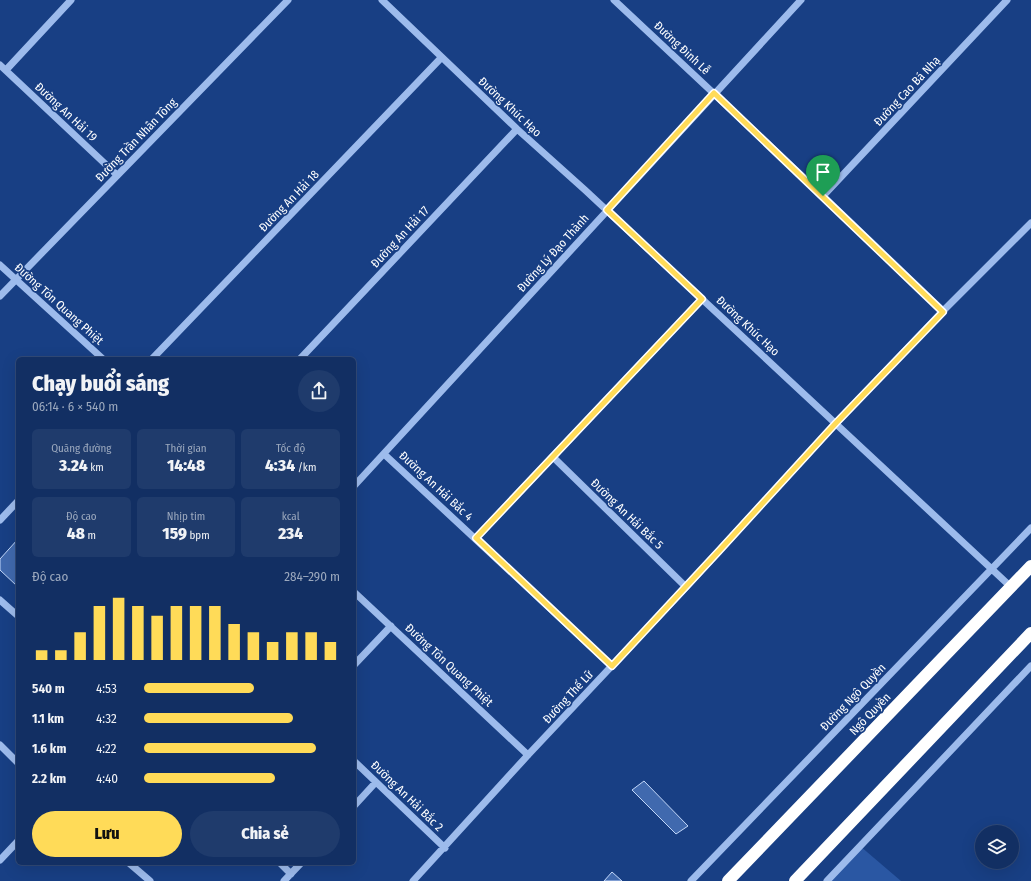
<!DOCTYPE html>
<html lang="vi">
<head>
<meta charset="utf-8">
<style>
	:root { --surface:#122f63; --page:#1f3b6c; --text:#f1f3f6; --muted:#9ca9be; --line:#314a78; --accent:#ffdb58 }
	body { margin:0; font-family:"Fira Sans Condensed",sans-serif; background:var(--page); color:var(--text); height:100vh; display:flex; flex-direction:column; font-size:15px; white-space:nowrap }
	* { box-sizing:border-box; margin:0 }
	p { font-size:13px; color:var(--muted) }
	.icon { flex:none; width:22px; height:22px; fill:none; stroke:currentColor; stroke-width:2; stroke-linecap:round; stroke-linejoin:round }
	.map { position:relative; flex:1; overflow:hidden }
	.drawer { position:absolute; left:16px; top:357px; width:340px; height:508px; display:flex; flex-direction:column; background:var(--surface); border-radius:6px; box-shadow:0 4px 16px #0002,0 0 0 1px var(--line) }
	.drawer>* { flex:none }
	.fabs { position:absolute; left:975px; top:825px; display:grid; gap:8px }
	.fabs a { display:grid; place-items:center; width:44px; height:44px; border-radius:50%; background:var(--surface); box-shadow:0 4px 16px #0002,0 0 0 1px var(--line); font-size:20px }
	.pin { position:absolute; display:grid; place-items:center; width:34px; height:34px; color:#fff; margin:-41px -17px; border-radius:50% 50% 50% 0; rotate:-45deg; box-shadow:0 0 4px #0007 }
	.pin .icon { rotate:45deg }
	.round { display:grid; place-items:center; flex:none; width:42px; height:42px; border-radius:21px; background:var(--page) }
	.head { display:flex; align-items:center; justify-content:space-between; height:68px; padding:0 16px }
	h1 { font-size:22px; font-weight:800; line-height:30px }
	.stats { display:grid; grid-template-columns:repeat(3,1fr); gap:6px; height:68px; padding:4px 16px }
	.stats div { display:grid; align-content:center; border-radius:6px; background:var(--page); text-align:center }
	.stats b { font-size:17px; font-weight:800 }
	.stats small { font-size:11px; font-weight:400 }
	.stats p { font-size:11px }
	.chart { height:112px; padding:8px 16px }
	.chart p { display:flex; justify-content:space-between }
	.chart svg { width:100%; height:72px; margin-top:4px; stroke:var(--accent); stroke-width:6 }
	.cta { display:flex; gap:8px; margin-top:auto; padding:8px 16px }
	.cta a { flex:1; height:46px; border-radius:24px; background:var(--accent); color:#111; font-size:16px; font-weight:800; line-height:46px; text-align:center }
	.cta a+a { background:var(--page); color:var(--text) }
	ul { padding:0 16px; list-style:none; font-size:13px }
	li { display:grid; grid-template-columns:64px 48px 1fr; align-items:center; height:30px }
	li i { height:10px; border-radius:5px; background:var(--accent) }
	.map>svg:first-child { display:block }
	.green { fill:#2a57a3 }
	.building { fill:#4069ae; stroke:#c2d7f9 }
	.lines { fill:none; stroke-linecap:round; stroke-linejoin:round }
	.minor { stroke:#9dbbec; stroke-width:7 }
	.highway { stroke:#fff; stroke-width:12 }
	.route-casing { stroke:#fff; stroke-width:8 }
	.route { stroke:#ffdb58; stroke-width:5 }
	.labels { text-anchor:middle; stroke-width:3.5; stroke-linejoin:round; paint-order:stroke }
	.street-label { font-size:12px; fill:#fff; stroke:#183f84 }
</style>
</head>
<body>
<div class="map">
<svg width="1031" height="881" viewBox="0 0 1031 881">
	<rect width="100%" height="100%" fill="#183f84"/>
	<!-- green -->
	<path class="green" d="M860,846l41,35h-74z"/>
	<!-- building -->
	<path class="building" d="M18,539v46l-1,1 -17,-16v-11z
		M644,781l44,45 -12,8 -44,-44z
		M612,872l10,9h-18z"/>
	<g class="lines">
		<!-- minor -->
		<path class="minor" d="M382,0l135,129 68,61 426,397
			M614,0l189,177 140,134
			M0,65l117,110
			M6,70l65,-70
			M823,196l184,-196
			M0,265l103,94
			M0,296l288,-296
			M152,359l289,-301
			M300,359l217,-230
			M384,454l228,212
			M553,457l133,130
			M354,486l447,-486
			M0,520l18,-19
			M476,538l226,-239
			M354,592l174,163
			M0,600l18,16
			M354,665l37,-39
			M0,745l18,18
			M354,761l91,87
			M354,806l22,-24
			M0,860l18,-19
			M129,863l21,18
			M280,863l11,11
			M284,881l17,-18
			M413,881l115,-126 158,-168 150,-164 107,-112 88,-88
			M691,881l340,-353
			M827,881l204,-215"/>
		<!-- highway -->
		<path class="highway" d="M728,881l303,-315
			M795,881l236,-248"/>
	</g>
	<g class="lines">
		<!-- route casing -->
		<g class="route-casing">
			<path id="route" d="M714,93l229,219 -107,111 -118,129 -106,114 -136,-128 226,-239 -95,-89z"/>
		</g>
		<!-- route -->
		<use href="#route" class="route"/>
	</g>
	<g class="labels">
		<!-- street labels -->
		<g class="street-label">
			<text transform="translate(682 48) rotate(43)" y="4">Đường Đinh Lễ</text>
			<text transform="translate(907 91) rotate(-47)" y="4">Đường Cao Bá Nhạ</text>
			<text transform="translate(510 107) rotate(43)" y="4">Đường Khúc Hạo</text>
			<text transform="translate(66 112) rotate(43)" y="4">Đường An Hải 19</text>
			<text transform="translate(136 140) rotate(-46)" y="4">Đường Trần Nhân Tông</text>
			<text transform="translate(289 201) rotate(-46)" y="4">Đường An Hải 18</text>
			<text transform="translate(400 237) rotate(-47)" y="4">Đường An Hải 17</text>
			<text transform="translate(553 253) rotate(-48)" y="4">Đường Lý Đạo Thành</text>
			<text transform="translate(59 304) rotate(42)" y="4">Đường Tôn Quang Phiệt</text>
			<text transform="translate(748 326) rotate(43)" y="4">Đường Khúc Hạo</text>
			<text transform="translate(436 486) rotate(43)" y="4">Đường An Hải Bắc 4</text>
			<text transform="translate(627 514) rotate(44)" y="4">Đường An Hải Bắc 5</text>
			<text transform="translate(449 665) rotate(43)" y="4">Đường Tôn Quang Phiệt</text>
			<text transform="translate(568 697) rotate(-47)" y="4">Đường Thế Lữ</text>
			<text transform="translate(853 697) rotate(-46)" y="4">Đường Ngô Quyền</text>
			<text transform="translate(870 714) rotate(-46)" y="4">Ngô Quyền</text>
			<text transform="translate(407 796) rotate(44)" y="4">Đường An Hải Bắc 2</text>
		</g>
	</g>
</svg>
<div class="fabs">
<a><svg class="icon" aria-label="layers" viewBox="0 0 24 24"><path d="M12 4l9 5-9 5-9-5zM3 14l9 5 9-5"/></svg></a>
</div>
<div class="pin" style="left:823px;top:196px;background:#1e9e55"><svg class="icon" aria-label="arrive" viewBox="0 0 24 24"><path d="M6 21V4h12l-3 4 3 4H6"/></svg></div>
<section class="drawer">
<div class="head"><div><h1>Chạy buổi sáng</h1><p>06:14 · 6 × 540 m</p></div><a class="round"><svg class="icon" aria-label="share" viewBox="0 0 24 24"><path d="M12 15V3M7 8l5-5 5 5M5 13v7h14v-7"/></svg></a></div>
<div class="stats">
<div><p>Quãng đường</p><b>3.24<small> km</small></b></div>
<div><p>Thời gian</p><b>14:48</b></div>
<div><p>Tốc độ</p><b>4:34<small> /km</small></b></div>
</div>
<div class="stats">
<div><p>Độ cao</p><b>48<small> m</small></b></div>
<div><p>Nhịp tim</p><b>159<small> bpm</small></b></div>
<div><p>kcal</p><b>234</b></div>
</div>
<div class="chart"><p><span>Độ cao</span>284–290 m</p>
<svg viewBox="0 0 160 44" preserveAspectRatio="none"><path d="M5 44V38M15 44V38M25 44V27M35 44V11M45 44V6M55 44V11M65 44V17M75 44V11M85 44V11M95 44V11M105 44V22M115 44V27M125 44V33M135 44V27M145 44V27M155 44V33"/></svg>
</div>
<ul>
<li><b>540 m</b>4:53<i style="width:56%"></i></li>
<li><b>1.1 km</b>4:32<i style="width:76%"></i></li>
<li><b>1.6 km</b>4:22<i style="width:88%"></i></li>
<li><b>2.2 km</b>4:40<i style="width:67%"></i></li>
</ul>
<div class="cta"><a>Lưu</a><a>Chia sẻ</a></div>
</section>
</div>
</body>
</html>
